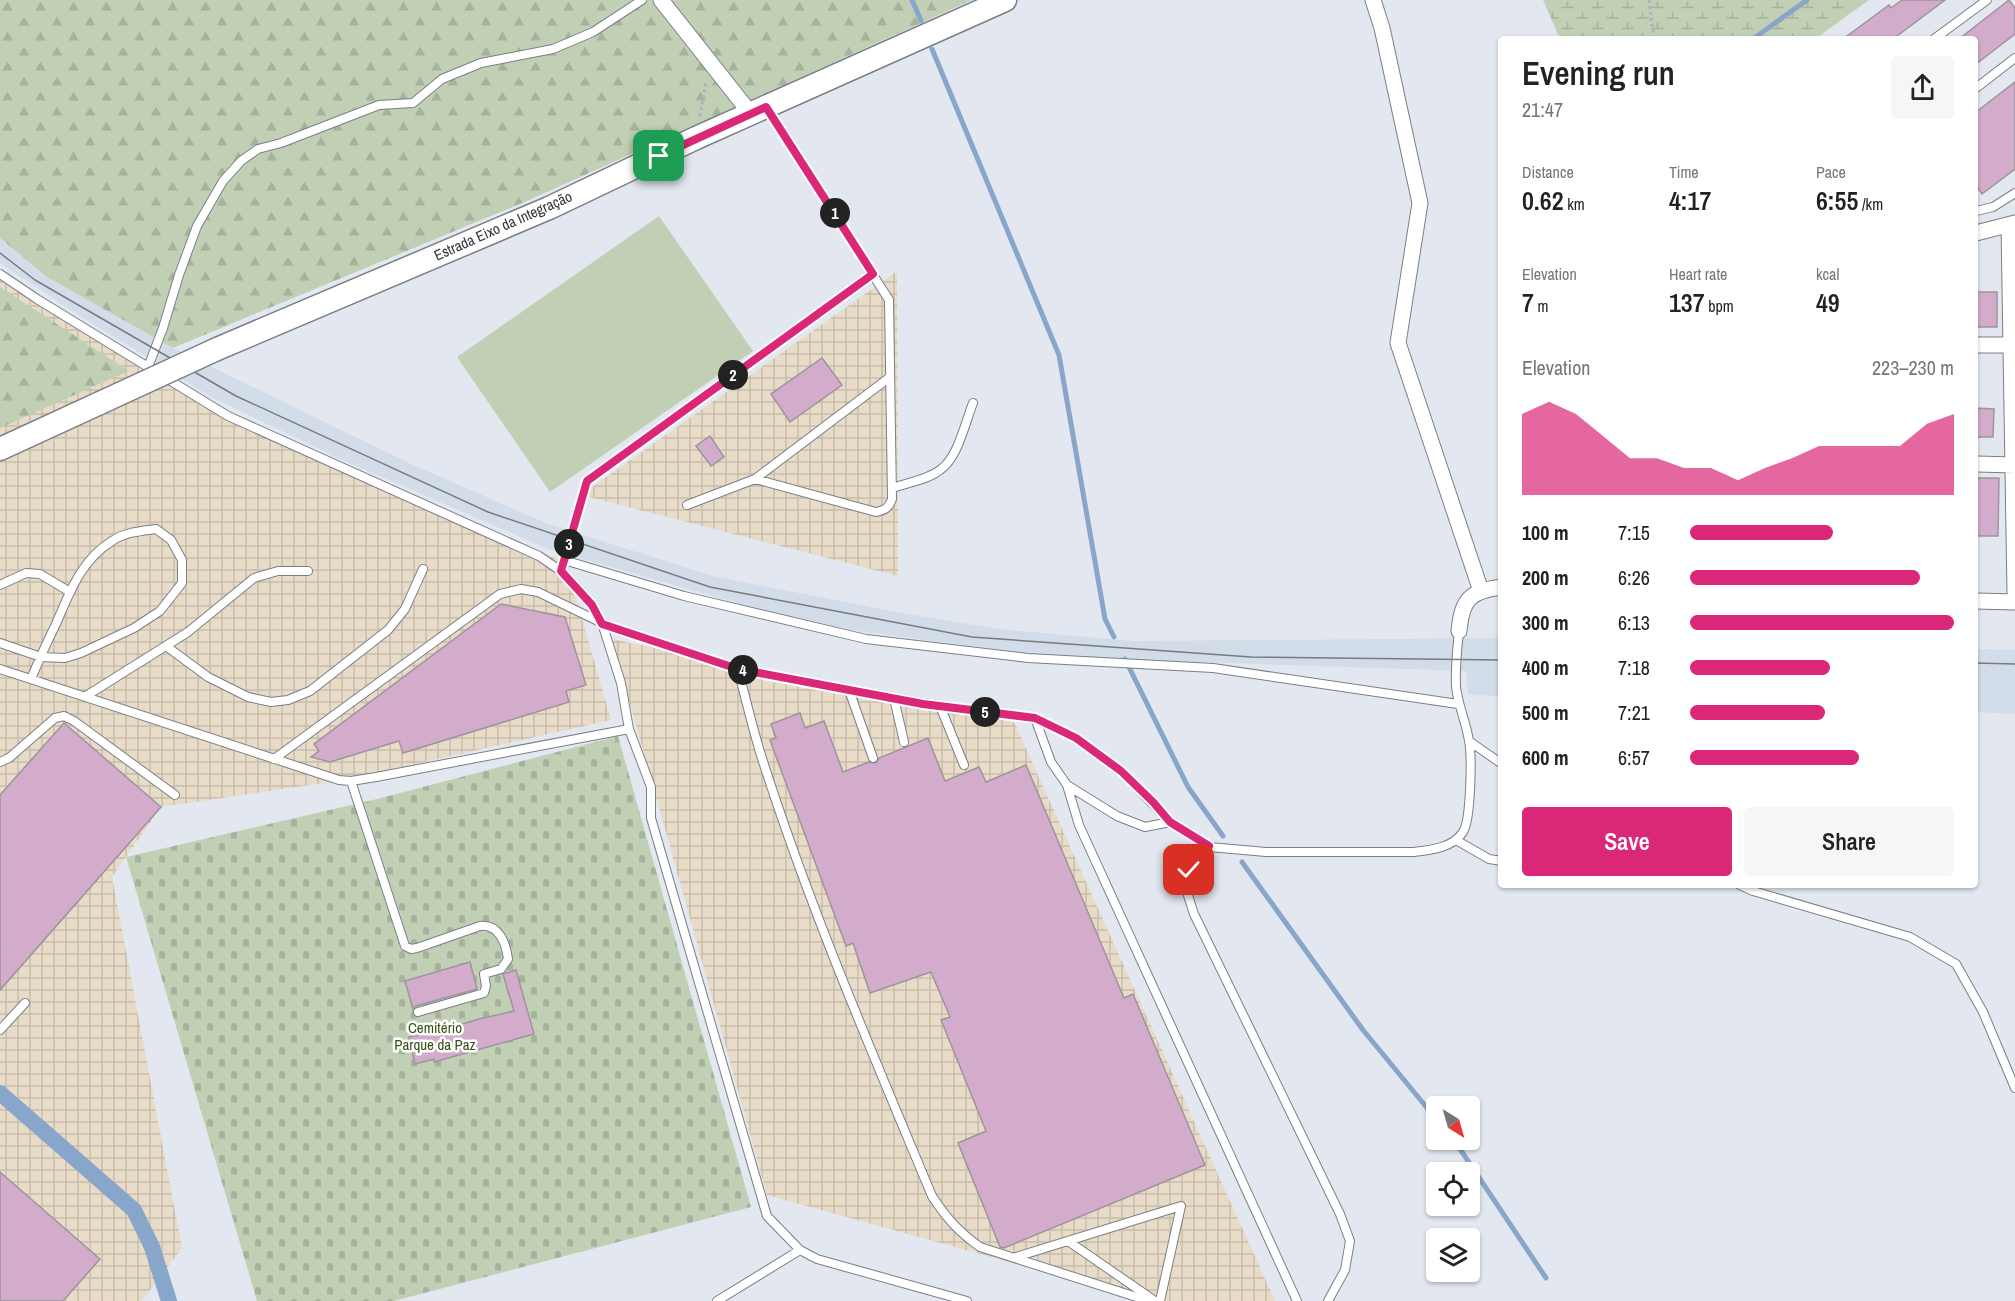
<!DOCTYPE html>
<html lang="en">
<head>
<meta charset="utf-8">
<style>
	:root { --surface:#fff; --page:#f6f6f6; --text:#222; --muted:#767676; --accent:#db2777 }
	body { margin:0; font-family:"Archivo Narrow",sans-serif; background:var(--page); color:var(--text); height:100vh; display:flex; flex-direction:column; font-size:22px; white-space:nowrap }
	* { box-sizing:border-box; margin:0 }
	p { font-size:20px; color:var(--muted) }
	.icon { flex:none; width:33px; height:33px; fill:none; stroke:currentColor; stroke-width:2; stroke-linecap:round; stroke-linejoin:round }
	.map { position:relative; flex:1; overflow:hidden }
	.sheet { position:absolute; left:1498px; top:36px; width:480px; height:852px; display:flex; flex-direction:column; background:var(--surface); border-radius:6px; box-shadow:0 2px 4px #0004 }
	.sheet>* { flex:none }
	.needle { width:39px; rotate:143deg }
	.controls { position:absolute; left:1426px; top:1096px; display:grid; gap:12px }
	.controls a { display:grid; place-items:center; width:54px; height:54px; border-radius:6px; background:var(--surface); box-shadow:0 2px 4px #0004; font-size:30px }
	.pin { position:absolute; display:grid; place-items:center; width:51px; height:51px; color:#fff; margin:-26px; border-radius:12px; box-shadow:0 3px 9px #0006 }
	.km { position:absolute; width:30px; height:30px; margin:-15px; border-radius:50%; background:#222; color:#fff; font-size:16px; line-height:30px; text-align:center }
	.round { display:grid; place-items:center; flex:none; width:63px; height:63px; border-radius:6px; background:var(--page) }
	.overview { display:flex; align-items:center; justify-content:space-between; height:102px; padding:0 24px }
	h1 { font-size:33px; font-weight:600; line-height:45px }
	.metrics { display:grid; grid-template-columns:repeat(3,1fr); gap:9px; height:102px; padding:6px 24px }
	.metrics div { display:grid; align-content:center }
	.metrics b { font-size:26px; font-weight:600 }
	.metrics small { font-size:16px; font-weight:400 }
	.metrics p { font-size:16px }
	.chart { height:168px; padding:12px 24px }
	.chart p { display:flex; justify-content:space-between }
	.chart svg { width:100%; height:108px; margin-top:6px; fill:var(--accent); opacity:.7 }
	.button { display:flex; gap:12px; margin-top:auto; padding:12px 24px }
	.button a { flex:1; height:69px; border-radius:6px; background:var(--accent); color:#fff; font-size:24px; font-weight:600; line-height:69px; text-align:center }
	.button a+a { background:var(--page); color:var(--text) }
	ul { padding:0 24px; list-style:none; font-size:20px }
	li { display:grid; grid-template-columns:96px 72px 1fr; align-items:center; height:45px }
	li i { height:15px; border-radius:8px; background:var(--accent) }
	.map>svg:first-child { display:block }
	.built { fill:#d3ddea }
	.industrial { fill:url(#industrial-grid) }
	.forest { fill:url(#forest-firs) }
	.wetland { fill:url(#wetland-marsh) }
	.cemetery { fill:url(#cemetery-stones) }
	.garden { fill:#c1d0b5 }
	.lines { fill:none; stroke-linecap:round; stroke-linejoin:round }
	.stream { stroke:#88a6ca; stroke-width:5 }
	.canal { stroke:#88a6ca; stroke-width:16 }
	.building { fill:#d3abcb; stroke:#9c959b; stroke-width:1.5 }
	.lane-casing { stroke:#7a7f86; stroke-width:10 }
	.street-casing { stroke:#7a7f86; stroke-width:17 }
	.secondary-casing { stroke:#7a7f86; stroke-width:25 }
	.path { stroke:#aeb2b8; stroke-width:3; stroke-dasharray:3 3; stroke-linecap:butt }
	.lane { stroke:#fff; stroke-width:8 }
	.street { stroke:#fff; stroke-width:15 }
	.secondary { stroke:#fff; stroke-width:22 }
	.tram { stroke:#787b80; stroke-width:1.5 }
	.secondary-bridge-casing { stroke:#7a7f86; stroke-width:25; stroke-linecap:butt }
	.secondary-bridge { stroke:#fff; stroke-width:22 }
	.route-casing { stroke:#fff; stroke-width:12 }
	.route { stroke:#db2777; stroke-width:8 }
	.labels { text-anchor:middle; stroke-width:5; stroke-linejoin:round; paint-order:stroke }
	.street-label { font-size:15px; fill:#35373a; stroke:#fff }
	.park-label { font-size:15px; fill:#355115; stroke:#fff }
</style>
</head>
<body>
<div class="map">
<svg width="2015" height="1301" viewBox="0 0 2015 1301">
	<defs>
		<pattern id="industrial-grid" width="8" height="8" patternUnits="userSpaceOnUse" patternTransform="scale(1.5)"><rect width="8" height="8" fill="#e8dcc8"/><path d="M0 4h8M4 0v8" fill="none" stroke="#c8bdad"/></pattern>
		<pattern id="forest-firs" width="22" height="20" patternUnits="userSpaceOnUse" patternTransform="scale(1.5)"><rect width="22" height="20" fill="#c1d0b5"/><path d="M5 1l3.5 6h-7zM16 11l3.5 6h-7z" fill="#a6b39c"/></pattern>
		<pattern id="wetland-marsh" width="20" height="14" patternUnits="userSpaceOnUse" patternTransform="scale(1.5)"><rect width="20" height="14" fill="#c1d0b5"/><path d="M1 5h8M5 5V1M11 12h8M15 12V8" fill="none" stroke="#a6b39c"/></pattern>
		<pattern id="cemetery-stones" width="16" height="16" patternUnits="userSpaceOnUse" patternTransform="scale(1.5)"><rect width="16" height="16" fill="#c1d0b5"/><path d="M2 7V4a2 2 0 0 1 4 0v3zM10 15v-3a2 2 0 0 1 4 0v3z" fill="#a6b39c"/></pattern>
	</defs>
	<rect width="100%" height="100%" fill="#e3e8f0"/>
	<!-- built -->
	<path class="built" d="M0,238l47,39 126,71 236,115 139,61 165,52 183,36 103,17 134,12 368,-3v58l-33,-1 -2,-24 -387,-13 -56,-5 -172,-23 -93,-21 -210,-60 -208,-90 -129,-62 -144,-89 -67,-45z
		M1989,649l26,1v64l-39,-2v-62z"/>
	<!-- industrial -->
	<path class="industrial" d="M897,271l1,305 -317,-81 298,-211z
		M0,277l228,142 338,144 45,157 -266,60 -184,27 -49,70 70,371 -40,53h-142z
		M612,639l402,83 261,579h-125l-383,-106z"/>
	<!-- forest -->
	<path class="forest" d="M0,0h972l-445,201 -354,147 -126,-71 -47,-39z
		M0,287l129,84 -129,57z"/>
	<!-- wetland -->
	<path class="wetland" d="M1543,0h326l-54,39h-255z"/>
	<!-- cemetery -->
	<path class="cemetery" d="M618,736l133,471 -357,94h-137l-131,-444 251,-58z"/>
	<!-- garden -->
	<path class="garden" d="M659,216l94,135 -203,141 -93,-135z"/>
	<g class="lines">
		<!-- stream -->
		<path class="stream" d="M912,0l9,21
			M1753,39l54,-39
			M932,49l127,306 46,264 9,18
			M1125,659l63,128 35,49
			M1242,862l121,168 74,90
			M1454,1140l92,138"/>
		<!-- canal -->
		<path class="canal" d="M0,1093l134,117 18,37 17,54"/>
	</g>
	<!-- building -->
	<path class="building" d="M1902,0h43l-52,39h-50l46,-34 2,3z
		M2009,0l6,8v26l-39,30v-25h-17z
		M2015,82v87l-33,25 -6,-9v-73z
		M1976,292h21v35h-21z
		M822,358l20,27 -52,37 -19,-28z
		M1976,408l18,1 -1,28h-17z
		M710,436l14,21 -13,9 -15,-20z
		M1976,478h23l-1,58h-22z
		M501,604l64,13 21,68 -20,6 3,11 -166,51 -4,-12 -69,21 -19,-5 8,-6 -5,-7z
		M800,713l5,15 19,-7 19,51 26,-10 7,1 3,-5 49,-20 17,43 34,-14 7,15 40,-17 98,233 9,-4 72,171 -201,83 -4,-1 -42,-104 28,-12 -45,-111 9,-3 -19,-45 -61,21 -17,-50 -7,3 -76,-206 6,-2 -5,-14z
		M64,723l97,84 -161,183v-195z
		M470,962l7,27 -61,17 -3,3 -8,-28z
		M516,970l18,64 -100,28v-3l-19,5 -6,-27 36,-7v-1l34,-10 35,-8 -11,-37z
		M0,1172l100,87 -37,42h-63z"/>
	<g class="lines">
		<!-- lane casing -->
		<g class="lane-casing">
			<path id="lane" d="M1934,39l53,-39
				M1976,88l39,-30
				M767,108l122,192 3,199c-3,9 -7,11 -16,13l-121,-33 135,-102
				M1976,211l17,-4 22,-14
				M0,274l37,25 191,117 311,140 22,15 14,14 18,20 9,18 19,60 8,46 22,58v31l116,398 33,34 17,9 150,42
				M148,367l15,-39 16,-53 18,-49 26,-45 18,-20 17,-12 23,-6 98,-38 34,-2 29,-24 39,-16 72,-14 40,-17 49,-32
				M892,488c15,-5 35,-8 48,-18 18,-12 25,-47 33,-67
				M687,505l68,-26
				M564,560l120,36 182,43 162,19 185,10 245,36
				M561,571l26,-90 286,-207
				M0,585l26,-12 14,1 30,18
				M0,643l41,14 24,1 16,-5 53,-25 26,-17 22,-28v-23l-11,-20 -15,-11c-15,2 -31,3 -44,12 -31,19 -42,51 -56,83 -9,18 -17,36 -25,55
				M166,646l42,31 40,20 23,5 17,-2 22,-9 78,-61 17,-21 18,-40
				M0,669l339,111 12,1 25,-4 253,-48
				M738,669c7,28 14,56 22,83 48,152 111,298 172,444 15,23 27,36 48,51l169,54
				M849,690l24,68
				M86,696l102,-64 66,-54 24,-7h30
				M894,698l10,44
				M940,706l24,59
				M1035,718l16,44 16,23 50,31 28,11 25,-5
				M1469,741l33,23
				M274,759l226,-165 21,-5 17,3 64,31 136,46 185,34 112,15 41,20 45,33 49,51 39,25 57,5h147c17,-2 40,-4 50,-20 8,-12 9,-76 6,-91 -3,-19 -11,-36 -13,-54 -1,-19 1,-37 3,-56
				M0,762l9,-4 46,-40 9,-2 10,5 101,74
				M351,781l54,165 6,3 6,-1 63,-22c19,-2 26,17 28,33l-7,10 -17,5 2,12 -2,7 -66,19
				M1067,785l12,40 218,476
				M1456,840l33,19 13,2
				M1209,847l-20,23 -4,16 9,28 146,300 10,27 -5,29 -17,31
				M1740,885l13,6 157,46 46,27 27,48 32,76
				M0,1030l25,-27
				M1068,1241l87,60
				M1016,1257l165,-51 -21,95
				M717,1301l83,-51"/>
		</g>
		<!-- street casing -->
		<g class="street-casing">
			<path id="street" d="M661,0l90,114
				M1373,0l9,28 38,175 -22,140 83,248
				M2009,225l6,368
				M1976,233l39,-10
				M1976,345h39
				M1976,464l39,1
				M1976,601l39,1
				M1459,631c3,-31 10,-40 43,-44"/>
		</g>
		<!-- secondary casing -->
		<g class="secondary-casing">
			<path id="secondary" d="M217,349l332,-141 147,-70 309,-138
				M0,449l100,-46"/>
		</g>
		<!-- path -->
		<path class="path" d="M1649,0l5,39
			M700,116l6,-35"/>
		<!-- lane -->
		<use href="#lane" class="lane"/>
		<!-- street -->
		<use href="#street" class="street"/>
		<!-- secondary -->
		<use href="#secondary" class="secondary"/>
		<!-- tram -->
		<path class="tram" d="M0,253l35,27 201,116 252,116 222,75 262,50 279,20 251,3
			M1976,663l39,1"/>
		<!-- secondary-bridge casing -->
		<g class="secondary-bridge-casing">
			<path id="secondary-bridge" d="M100,403l117,-54"/>
		</g>
		<!-- secondary-bridge -->
		<use href="#secondary-bridge" class="secondary-bridge"/>
	</g>
	<g class="lines">
		<!-- route casing -->
		<g class="route-casing">
			<path id="route" d="M659,156l107,-49 107,167 -286,207 -26,90 31,34 10,19 136,45 185,35 112,14 41,20 45,33 32,31 17,20 39,24 -20,24"/>
		</g>
		<!-- route -->
		<use href="#route" class="route"/>
	</g>
	<g class="labels">
		<!-- street labels -->
		<g class="street-label">
			<text transform="translate(503 226) rotate(-24)" y="5">Estrada Eixo da Integração</text>
		</g>
		<!-- park labels -->
		<g class="park-label">
			<text x="435" y="1033">Cemitério<tspan x="435" dy="17">Parque da Paz</tspan></text>
		</g>
	</g>
</svg>
<div class="controls">
<a><svg class="needle" viewBox="-14 -14 28 28"><path d="M0-13l5 13h-10z" fill="#e53935"/><path d="M0 13l5-13h-10z" fill="#767676"/></svg></a>
<a><svg class="icon" aria-label="locate" viewBox="0 0 24 24"><circle cx="12" cy="12" r="6"/><path d="M12 2v4M12 18v4M2 12h4M18 12h4"/></svg></a>
<a><svg class="icon" aria-label="layers" viewBox="0 0 24 24"><path d="M12 4l9 5-9 5-9-5zM3 14l9 5 9-5"/></svg></a>
</div>
<div class="pin" style="left:659px;top:156px;background:#1e9e55"><svg class="icon" aria-label="arrive" viewBox="0 0 24 24"><path d="M6 21V4h12l-3 4 3 4H6"/></svg></div>
<div class="pin" style="left:1189px;top:870px;background:#d93025"><svg class="icon" aria-label="check" viewBox="0 0 24 24"><path d="M5 12l5 5 9-10"/></svg></div>
<b class="km" style="left:835px;top:213px">1</b>
<b class="km" style="left:733px;top:375px">2</b>
<b class="km" style="left:569px;top:544px">3</b>
<b class="km" style="left:743px;top:670px">4</b>
<b class="km" style="left:985px;top:712px">5</b>
<section class="sheet">
<div class="overview"><div><h1>Evening run</h1><p>21:47</p></div><a class="round"><svg class="icon" aria-label="share" viewBox="0 0 24 24"><path d="M12 15V3M7 8l5-5 5 5M5 13v7h14v-7"/></svg></a></div>
<div class="metrics">
<div><p>Distance</p><b>0.62<small> km</small></b></div>
<div><p>Time</p><b>4:17</b></div>
<div><p>Pace</p><b>6:55<small> /km</small></b></div>
</div>
<div class="metrics">
<div><p>Elevation</p><b>7<small> m</small></b></div>
<div><p>Heart rate</p><b>137<small> bpm</small></b></div>
<div><p>kcal</p><b>49</b></div>
</div>
<div class="chart"><p><span>Elevation</span>223–230 m</p>
<svg viewBox="0 0 160 44" preserveAspectRatio="none"><path d="M0 44V11L10 6L20 11L30 20L40 29L50 29L60 33L70 33L80 38L90 33L100 29L110 24L120 24L130 24L140 24L150 15L160 11V44z"/></svg>
</div>
<ul>
<li><b>100 m</b>7:15<i style="width:54%"></i></li>
<li><b>200 m</b>6:26<i style="width:87%"></i></li>
<li><b>300 m</b>6:13<i style="width:100%"></i></li>
<li><b>400 m</b>7:18<i style="width:53%"></i></li>
<li><b>500 m</b>7:21<i style="width:51%"></i></li>
<li><b>600 m</b>6:57<i style="width:64%"></i></li>
</ul>
<div class="button"><a>Save</a><a>Share</a></div>
</section>
</div>
</body>
</html>
